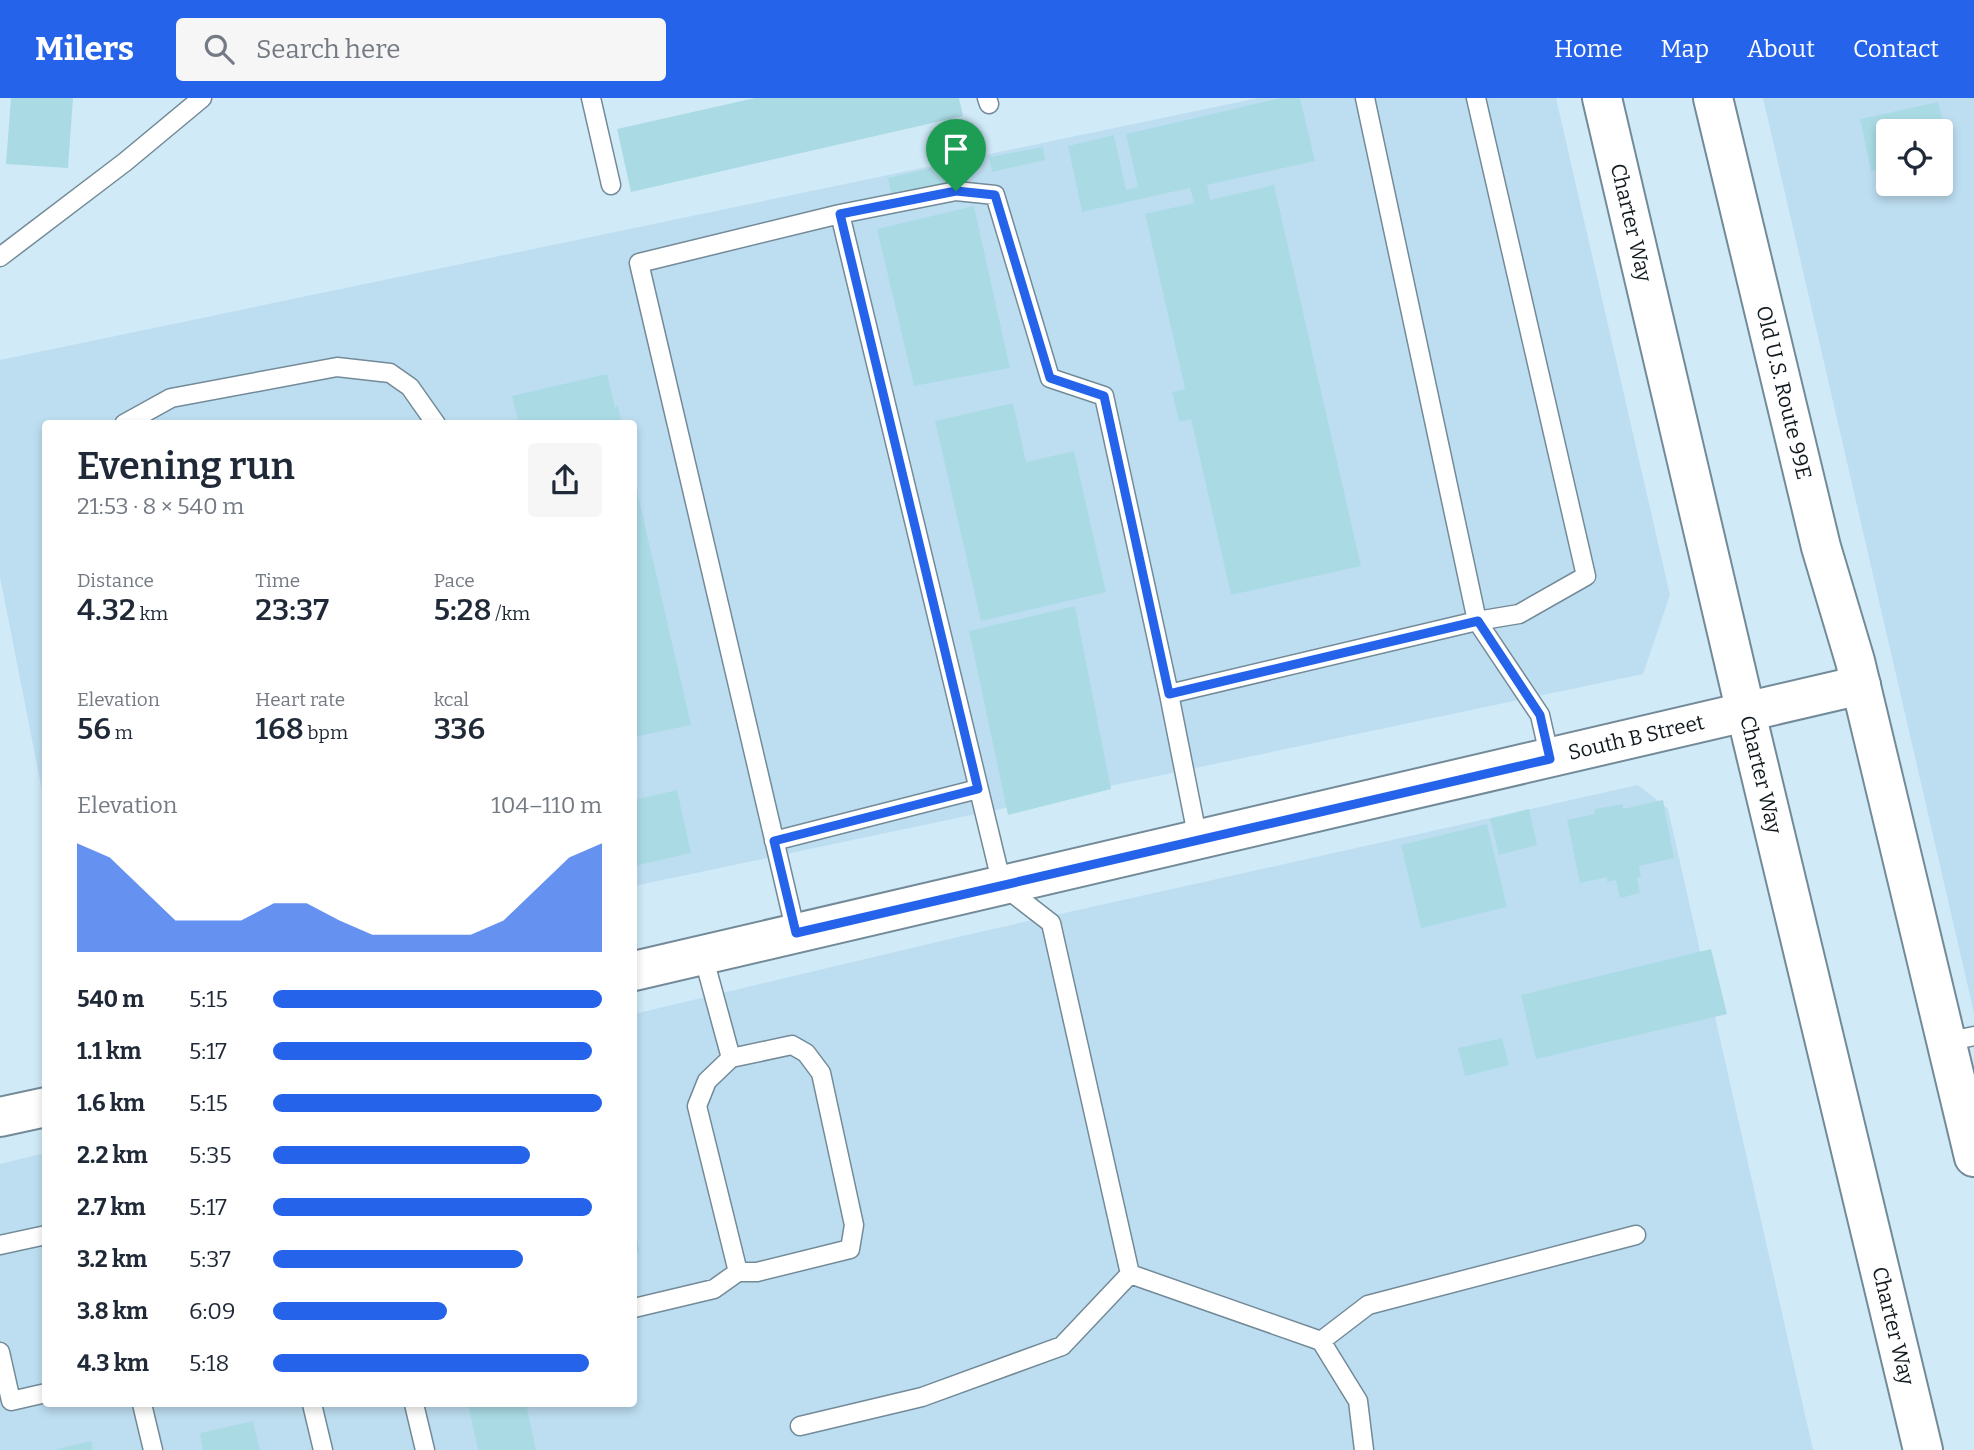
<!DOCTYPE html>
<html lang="en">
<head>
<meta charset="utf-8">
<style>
	:root { --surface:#fff; --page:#f6f6f7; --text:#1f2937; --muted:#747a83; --accent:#2563eb }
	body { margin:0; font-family:Bitter,serif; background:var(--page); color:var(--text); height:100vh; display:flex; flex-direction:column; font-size:26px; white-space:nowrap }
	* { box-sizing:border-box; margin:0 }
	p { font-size:23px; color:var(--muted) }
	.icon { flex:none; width:38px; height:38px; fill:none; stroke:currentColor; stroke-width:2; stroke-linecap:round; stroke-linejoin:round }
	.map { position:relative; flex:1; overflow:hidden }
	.details { position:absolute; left:42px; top:322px; width:595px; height:987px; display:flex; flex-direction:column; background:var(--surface); border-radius:7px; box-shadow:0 4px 10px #0003 }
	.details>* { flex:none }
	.controls { position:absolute; left:1876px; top:21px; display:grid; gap:14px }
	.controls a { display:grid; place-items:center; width:77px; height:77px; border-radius:7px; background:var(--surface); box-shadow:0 4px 10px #0003; font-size:35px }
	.pin { position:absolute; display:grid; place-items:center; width:60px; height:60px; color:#fff; margin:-72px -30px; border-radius:50% 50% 50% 0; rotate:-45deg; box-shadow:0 0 7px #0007 }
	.pin .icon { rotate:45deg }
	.round { display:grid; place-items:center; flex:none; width:74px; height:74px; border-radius:7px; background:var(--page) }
	.headline { display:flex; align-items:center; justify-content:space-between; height:119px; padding:0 35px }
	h1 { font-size:38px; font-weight:600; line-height:52px }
	.metrics { display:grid; grid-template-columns:repeat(3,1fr); gap:10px; height:119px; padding:7px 35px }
	.metrics div { display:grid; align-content:center }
	.metrics b { font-size:30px; font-weight:600 }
	.metrics small { font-size:19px; font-weight:400 }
	.metrics p { font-size:19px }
	.chart { height:196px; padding:14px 35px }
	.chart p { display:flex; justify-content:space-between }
	.chart svg { width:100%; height:126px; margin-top:7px; fill:var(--accent); opacity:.7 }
	ul { padding:0 35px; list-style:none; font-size:23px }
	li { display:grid; grid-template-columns:112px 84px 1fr; align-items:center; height:52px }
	li i { height:18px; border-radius:9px; background:var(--accent) }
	header { display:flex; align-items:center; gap:42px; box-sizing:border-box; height:98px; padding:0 35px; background:var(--accent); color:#fff }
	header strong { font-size:33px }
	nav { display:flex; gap:38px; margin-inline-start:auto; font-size:24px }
	.search { width:490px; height:63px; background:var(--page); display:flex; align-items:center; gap:18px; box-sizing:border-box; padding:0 24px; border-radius:7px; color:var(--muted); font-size:26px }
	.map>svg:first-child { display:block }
	.built { fill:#bddef1; fill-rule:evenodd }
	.building { fill:#aadbe5 }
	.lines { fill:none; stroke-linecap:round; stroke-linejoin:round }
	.service-casing { stroke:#738a98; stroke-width:21 }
	.tertiary-casing { stroke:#738a98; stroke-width:42 }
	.primary-casing { stroke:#738a98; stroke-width:42 }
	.service { stroke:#fff; stroke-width:18 }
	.tertiary { stroke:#fff; stroke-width:38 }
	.primary { stroke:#fff; stroke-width:38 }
	.route-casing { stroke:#fff; stroke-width:14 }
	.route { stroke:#2563eb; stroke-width:9 }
	.labels { text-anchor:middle; stroke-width:7; stroke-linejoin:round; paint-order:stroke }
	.street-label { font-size:21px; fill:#111a1f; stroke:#d0eaf8 }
</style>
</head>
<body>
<header>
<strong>Milers</strong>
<div class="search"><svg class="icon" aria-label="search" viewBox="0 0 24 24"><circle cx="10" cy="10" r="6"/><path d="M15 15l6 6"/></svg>Search here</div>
<nav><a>Home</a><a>Map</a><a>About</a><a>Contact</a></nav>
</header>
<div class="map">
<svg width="1974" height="1352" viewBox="0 0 1974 1352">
	<rect width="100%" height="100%" fill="#d0eaf8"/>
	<!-- built -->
	<path class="built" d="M1258,0h298l114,497 -27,79 -1009,212v-462h-588l-1,382 -45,-229v-217z
		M1763,0h211v915zM1888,33h53v53h-53z
		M1638,687l30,24 145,641h-1813v-286l45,-11 1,251h588v-390l341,-81z"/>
	<!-- building -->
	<path class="building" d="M11,0h62l-5,70 -62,-4z
		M755,0h204l4,18 -332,76 -14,-63z
		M1281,0h19l15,63 -108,24 3,15 64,-15 87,381 -130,29 -40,-176 -12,3 -7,-30 13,-3 -40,-175 49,-11 -4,-15 -108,24 -14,-66 46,-11 12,55 12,-3 -12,-53z
		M1938,4l16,59 -13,3v-33h-53v37l-17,3 -11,-52z
		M1043,49l2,13 -53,12 -3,-15z
		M961,63l5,24 -73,16 -5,-23z
		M974,108l36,162 -96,18 -37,-157z
		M607,276l8,33 3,-1 4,18h-103l-7,-28z
		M1013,305l13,59 48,-11 32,141 -125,29 -46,-200z
		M634,380l57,247 -57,12z
		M1075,508l36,183 -103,26 -39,-184z
		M677,692l14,63 -57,13v-66z
		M1663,702l11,58 -35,8 2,11 -4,1 3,15 -20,5 -4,-18 -9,2v-5l-27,6 -13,-63 28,-6 -1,-5 29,-5v5z
		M1529,711l8,36 -38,10 -9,-36z
		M1487,726l20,83 -86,21 -20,-83z
		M1711,851l16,65 -191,45 -15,-64z
		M1502,940l7,27 -44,11 -7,-28z
		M634,1132l6,22 -6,1z
		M468,1306h58l10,46h-58z
		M253,1323l7,29h-57l-3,-17z
		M91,1343l2,9h-36v-1z"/>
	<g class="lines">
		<!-- service casing -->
		<g class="service-casing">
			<path id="service" d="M591,0l20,87
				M987,0l2,6
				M1365,0l112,523 63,94 10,44
				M840,116l162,671 49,38 79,351 191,67 37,60 6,49
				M0,159l125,-95 77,-64
				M124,326l47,-26 166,-31 53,6 20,14 26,37
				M1169,596l308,-73 42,-7 67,-38 -110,-478
				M774,743l204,-52
				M796,835l-157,-670 201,-49 116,-23 39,4 55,183 54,18 65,298 29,146
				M703,857l28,103 -24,23 -10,25 41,166h19l93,-23 4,-24 -33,-152 -15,-20 -14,-8 -61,13
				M1946,944l28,-6
				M0,1147l46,-10
				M634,1210l80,-19 24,-17
				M1321,1243l47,-36 268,-70
				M0,1254l11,49 35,-8
				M142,1306l11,46
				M312,1306l11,46
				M414,1306l11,46
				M800,1328l122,-29 140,-51 68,-72"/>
		</g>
		<!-- tertiary casing -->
		<g class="tertiary-casing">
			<g id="tertiary">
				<path id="s1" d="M634,873l1227,-286"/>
				<path d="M0,1019l46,-10"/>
			</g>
		</g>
		<!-- primary casing -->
		<g class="primary-casing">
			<g id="primary">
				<path id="s2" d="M1602,0l144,615 177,737"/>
				<path id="s3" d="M1713,0l108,449 34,114 119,496"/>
			</g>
		</g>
		<!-- service -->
		<use href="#service" class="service"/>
		<!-- tertiary -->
		<use href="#tertiary" class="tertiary"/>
		<!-- primary -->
		<use href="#primary" class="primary"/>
	</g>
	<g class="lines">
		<!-- route casing -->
		<g class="route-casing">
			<path id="route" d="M956,93l39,4 55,183 54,18 65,298 309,-73 62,94 10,44 -754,174 -22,-92 204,-52 -138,-575z"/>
		</g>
		<!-- route -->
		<use href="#route" class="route"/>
	</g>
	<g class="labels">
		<!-- street labels -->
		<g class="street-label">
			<text dy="7" stroke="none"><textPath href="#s2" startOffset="128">Charter Way</textPath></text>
			<text dy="7" stroke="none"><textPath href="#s3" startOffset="303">Old U.S. Route 99E</textPath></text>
			<text dy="7" stroke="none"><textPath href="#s1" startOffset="1029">South B Street</textPath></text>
			<text dy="7" stroke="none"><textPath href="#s2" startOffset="695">Charter Way</textPath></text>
			<text dy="7" stroke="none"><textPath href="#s2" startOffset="1262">Charter Way</textPath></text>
		</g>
	</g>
</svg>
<div class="controls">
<a><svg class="icon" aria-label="locate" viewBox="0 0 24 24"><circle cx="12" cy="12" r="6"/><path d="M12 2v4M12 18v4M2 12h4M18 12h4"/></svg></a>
</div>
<div class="pin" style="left:956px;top:93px;background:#1e9e55"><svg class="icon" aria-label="arrive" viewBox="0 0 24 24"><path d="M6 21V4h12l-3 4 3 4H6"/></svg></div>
<section class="details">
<div class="headline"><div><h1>Evening run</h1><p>21:53 · 8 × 540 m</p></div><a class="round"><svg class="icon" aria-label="share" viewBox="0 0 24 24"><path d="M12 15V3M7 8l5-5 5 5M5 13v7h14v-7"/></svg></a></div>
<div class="metrics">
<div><p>Distance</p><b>4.32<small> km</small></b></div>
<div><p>Time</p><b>23:37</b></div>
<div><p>Pace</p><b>5:28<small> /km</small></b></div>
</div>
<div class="metrics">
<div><p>Elevation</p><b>56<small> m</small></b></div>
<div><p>Heart rate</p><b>168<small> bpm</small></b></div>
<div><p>kcal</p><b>336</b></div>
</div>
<div class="chart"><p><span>Elevation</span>104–110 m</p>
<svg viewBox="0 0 160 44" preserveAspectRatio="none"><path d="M0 44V6L10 11L20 22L30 33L40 33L50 33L60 27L70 27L80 33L90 38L100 38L110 38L120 38L130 33L140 22L150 11L160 6V44z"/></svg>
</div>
<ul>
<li><b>540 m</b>5:15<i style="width:100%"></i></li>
<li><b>1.1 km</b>5:17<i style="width:97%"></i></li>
<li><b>1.6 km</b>5:15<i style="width:100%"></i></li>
<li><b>2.2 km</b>5:35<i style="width:78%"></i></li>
<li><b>2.7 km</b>5:17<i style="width:97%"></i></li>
<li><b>3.2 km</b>5:37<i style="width:76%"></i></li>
<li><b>3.8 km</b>6:09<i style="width:53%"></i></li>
<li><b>4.3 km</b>5:18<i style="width:96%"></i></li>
</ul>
</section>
</div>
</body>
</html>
